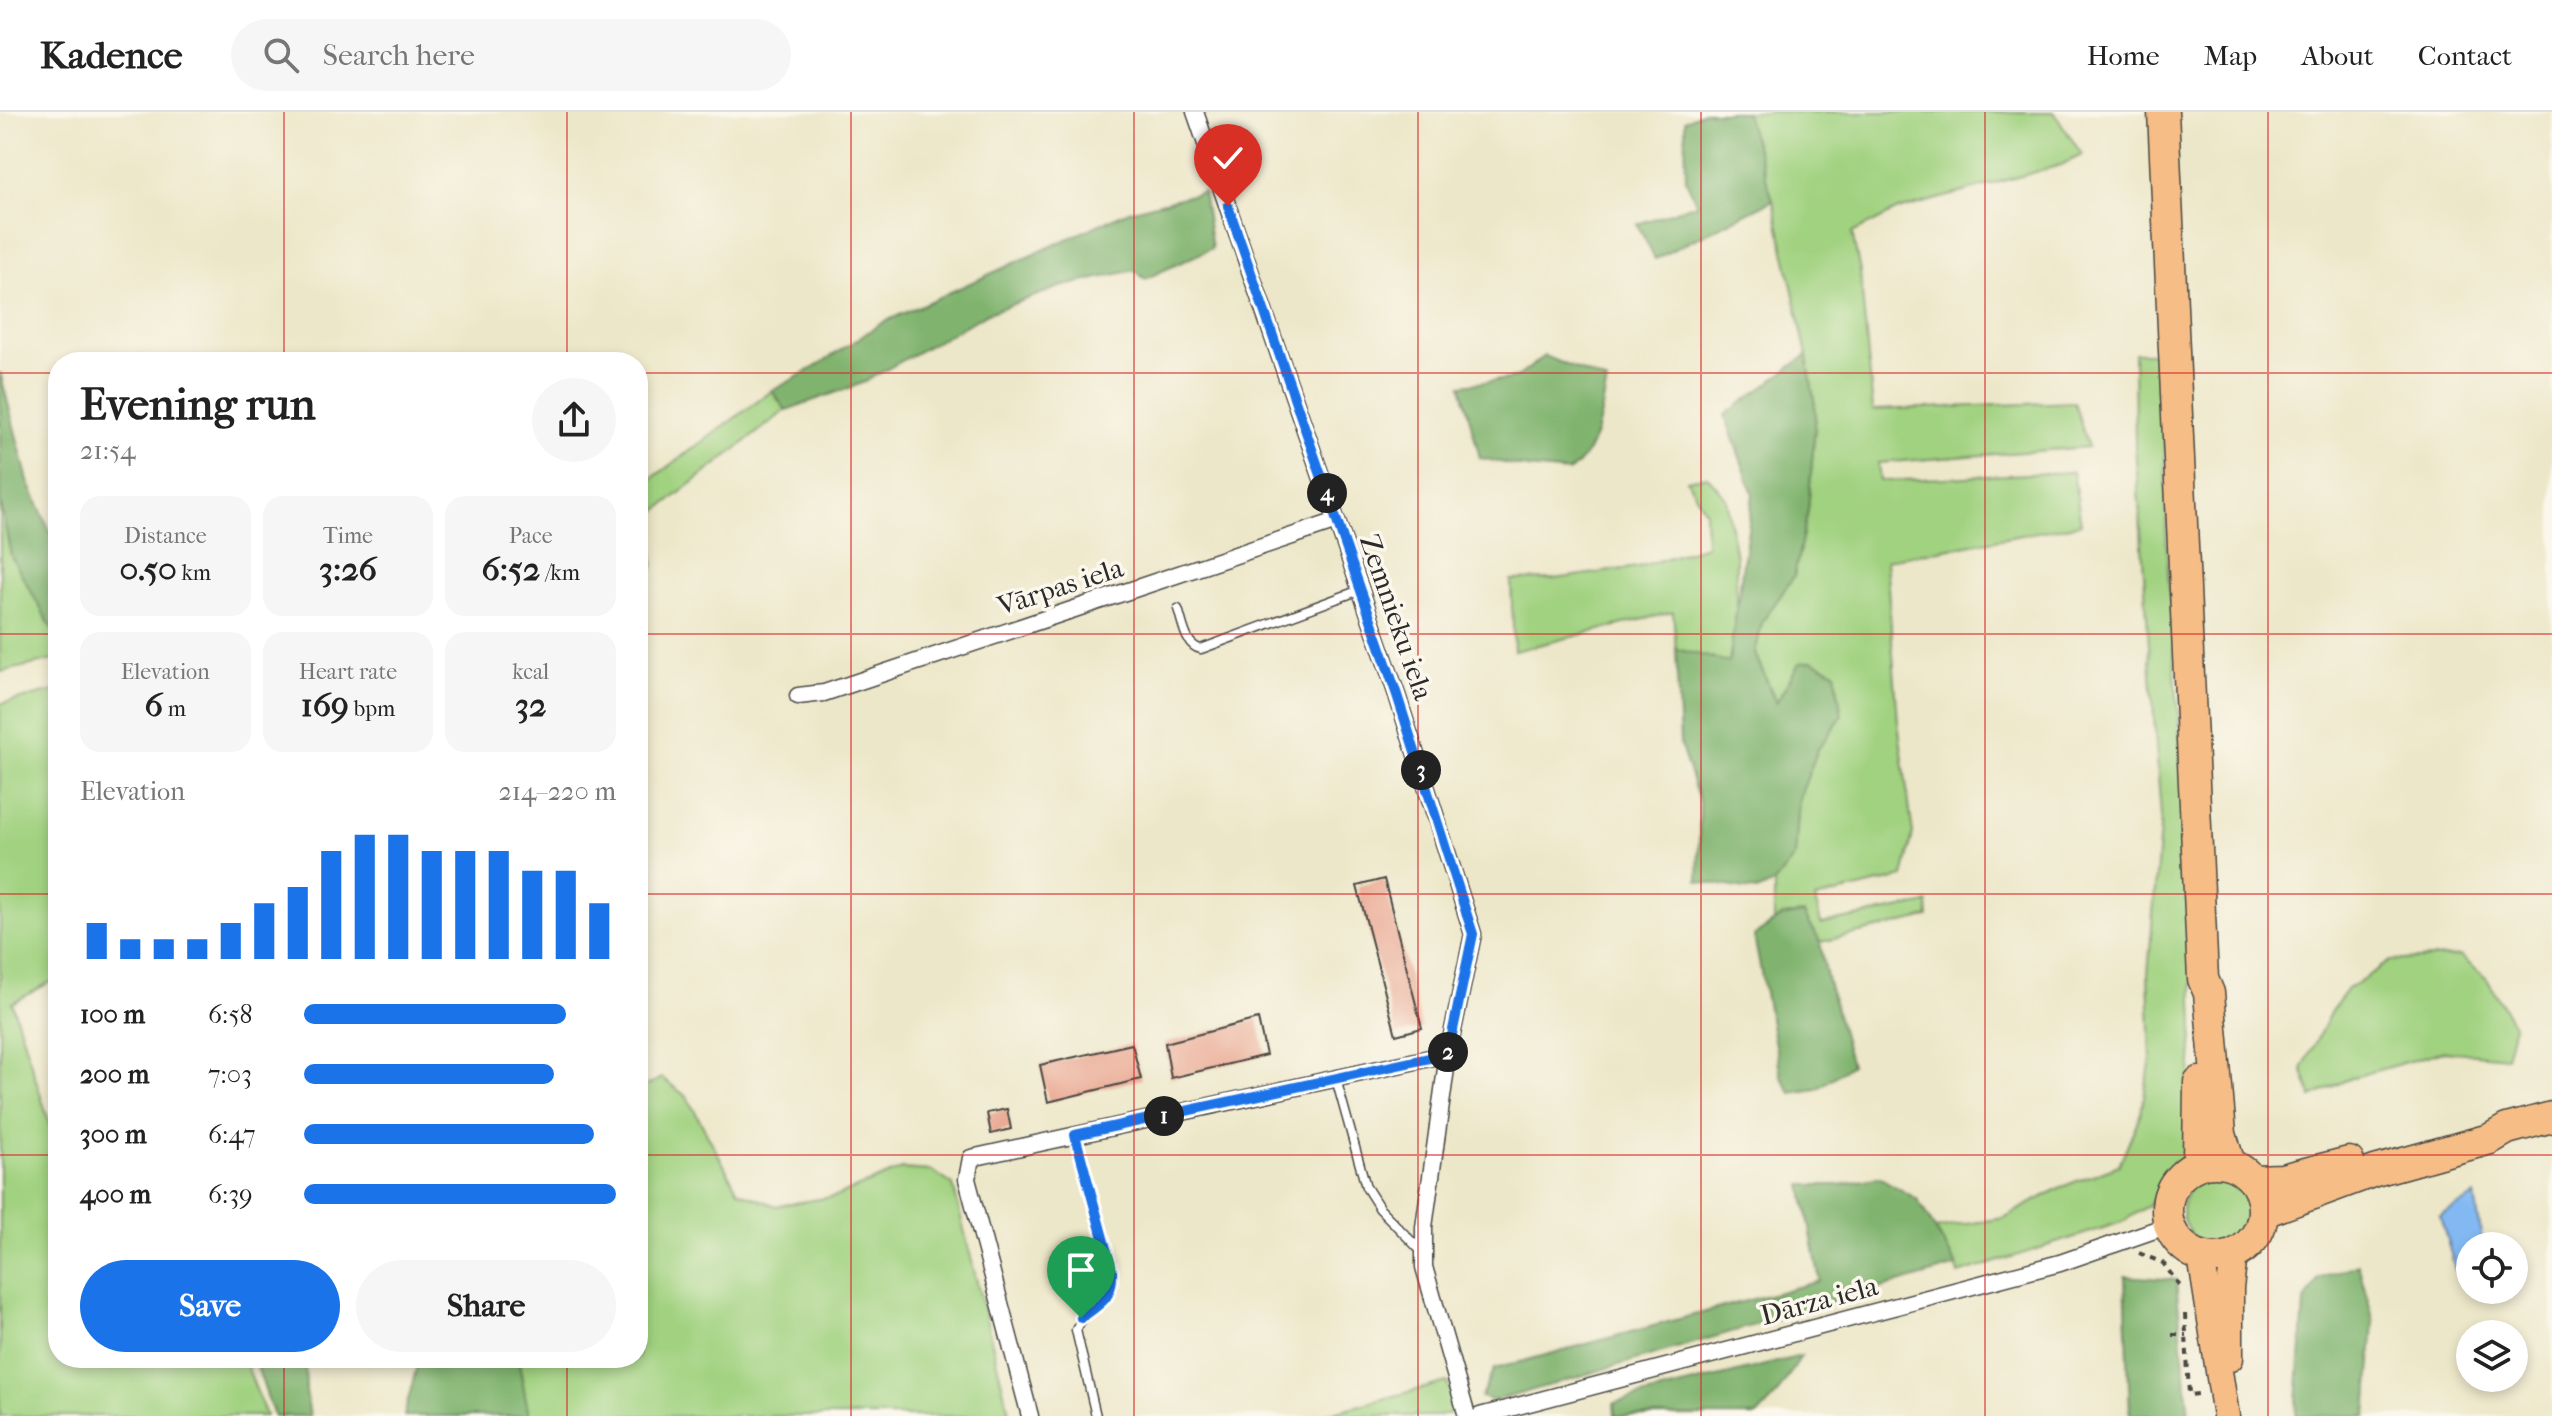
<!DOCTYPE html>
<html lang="en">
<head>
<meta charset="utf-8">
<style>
	:root { --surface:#fff; --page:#f6f6f6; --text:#222; --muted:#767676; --line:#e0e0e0; --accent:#1a73e8 }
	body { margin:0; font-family:"IM FELL French Canon",serif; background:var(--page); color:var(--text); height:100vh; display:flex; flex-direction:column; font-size:30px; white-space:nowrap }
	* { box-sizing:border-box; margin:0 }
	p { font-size:26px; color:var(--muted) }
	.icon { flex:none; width:44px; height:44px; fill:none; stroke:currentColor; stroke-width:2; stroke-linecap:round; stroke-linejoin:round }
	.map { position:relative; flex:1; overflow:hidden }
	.panel { position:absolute; left:48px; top:240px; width:600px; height:1016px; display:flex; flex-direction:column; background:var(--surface); border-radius:32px; box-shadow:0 4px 12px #0003 }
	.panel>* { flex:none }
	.fabs { position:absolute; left:2456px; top:1120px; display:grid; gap:16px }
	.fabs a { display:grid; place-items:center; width:72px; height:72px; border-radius:50%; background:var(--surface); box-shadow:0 4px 12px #0003; font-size:40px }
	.pin { position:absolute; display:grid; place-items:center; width:68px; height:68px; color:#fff; margin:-82px -34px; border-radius:50% 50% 50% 0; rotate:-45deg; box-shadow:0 0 8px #0007 }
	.pin .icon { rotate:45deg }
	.km { position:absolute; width:40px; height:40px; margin:-20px; border-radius:50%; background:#222; color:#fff; font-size:22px; line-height:40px; text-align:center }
	.round { display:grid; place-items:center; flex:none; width:84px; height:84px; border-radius:42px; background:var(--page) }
	.headline { display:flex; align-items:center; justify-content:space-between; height:136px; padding:0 32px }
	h1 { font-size:44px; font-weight:800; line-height:60px }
	.stats { display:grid; grid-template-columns:repeat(3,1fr); gap:12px; height:136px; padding:8px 32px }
	.stats div { display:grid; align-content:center; border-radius:20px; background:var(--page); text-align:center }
	.stats b { font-size:34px; font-weight:800 }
	.stats small { font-size:22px; font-weight:400 }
	.stats p { font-size:22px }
	.chart { height:224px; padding:16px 32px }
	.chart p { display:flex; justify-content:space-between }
	.chart svg { width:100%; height:144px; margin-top:8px; stroke:var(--accent); stroke-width:6 }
	.primary-button { display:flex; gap:16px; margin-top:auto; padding:16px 32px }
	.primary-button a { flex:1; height:92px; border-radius:48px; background:var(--accent); color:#fff; font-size:32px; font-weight:800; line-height:92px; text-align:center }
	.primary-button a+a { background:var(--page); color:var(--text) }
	ul { padding:0 32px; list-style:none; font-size:26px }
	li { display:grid; grid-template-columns:128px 96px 1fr; align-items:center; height:60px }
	li i { height:20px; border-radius:10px; background:var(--accent) }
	header { display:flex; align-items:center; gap:48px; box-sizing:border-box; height:112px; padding:0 40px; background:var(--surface); border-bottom:2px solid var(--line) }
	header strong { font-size:38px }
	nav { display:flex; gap:44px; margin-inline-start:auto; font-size:28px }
	.search { width:560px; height:72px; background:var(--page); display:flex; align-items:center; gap:20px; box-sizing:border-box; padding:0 28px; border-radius:44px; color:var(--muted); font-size:30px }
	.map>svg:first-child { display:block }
	.green { fill:#a1d280; stroke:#667e56; stroke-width:2 }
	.forest { fill:#80b46e; stroke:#56704c; stroke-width:2 }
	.water { fill:#83b9f2; stroke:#57728e; stroke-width:2 }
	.building { fill:#e79b83 }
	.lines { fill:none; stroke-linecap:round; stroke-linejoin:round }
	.lane-casing { stroke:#484743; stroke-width:11 }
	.street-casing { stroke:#484743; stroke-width:19 }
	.primary-casing { stroke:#484743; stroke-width:29 }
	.highway-casing { stroke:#484743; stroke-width:33 }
	.path { stroke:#484743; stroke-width:4; stroke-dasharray:6 6; stroke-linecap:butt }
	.lane { stroke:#fff; stroke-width:8 }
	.street { stroke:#fff; stroke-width:16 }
	.primary { stroke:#f6be86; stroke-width:26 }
	.highway { stroke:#f6be86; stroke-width:30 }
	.route-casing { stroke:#fff; stroke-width:16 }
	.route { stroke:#1a73e8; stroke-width:10 }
	.grid { fill:none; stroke:#d62828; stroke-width:2; stroke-opacity:0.55 }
	.labels { text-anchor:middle; stroke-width:7; stroke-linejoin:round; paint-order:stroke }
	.street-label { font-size:28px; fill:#2b2b2b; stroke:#fbf7ec }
</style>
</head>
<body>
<header>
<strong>Kadence</strong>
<div class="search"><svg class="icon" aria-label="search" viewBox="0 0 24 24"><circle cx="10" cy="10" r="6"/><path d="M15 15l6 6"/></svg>Search here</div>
<nav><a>Home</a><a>Map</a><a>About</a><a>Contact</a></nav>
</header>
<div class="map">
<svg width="2552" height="1304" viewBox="0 0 2552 1304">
	<rect width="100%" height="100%" fill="#fbf7ec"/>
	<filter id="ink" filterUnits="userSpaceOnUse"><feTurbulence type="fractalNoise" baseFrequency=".0125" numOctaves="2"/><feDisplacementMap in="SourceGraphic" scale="16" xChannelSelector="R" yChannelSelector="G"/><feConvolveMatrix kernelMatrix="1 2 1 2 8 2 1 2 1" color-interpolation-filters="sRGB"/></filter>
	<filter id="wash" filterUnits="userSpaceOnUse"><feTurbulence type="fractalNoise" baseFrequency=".006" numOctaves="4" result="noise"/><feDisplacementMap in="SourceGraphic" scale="32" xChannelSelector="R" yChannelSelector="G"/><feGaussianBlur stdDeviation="1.8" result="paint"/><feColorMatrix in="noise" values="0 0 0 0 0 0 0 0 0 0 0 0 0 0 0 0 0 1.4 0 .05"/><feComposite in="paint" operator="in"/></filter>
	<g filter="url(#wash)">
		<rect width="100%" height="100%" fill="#ede7c9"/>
		<!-- green -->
		<path class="green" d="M1745,0h309l28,43 -21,10 -163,45 -46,23 8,39 13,138 201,-8 14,45 -210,16 2,18 193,-9 8,52 -195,36 12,162 15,112 -10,43 -88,22 6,25 107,-21 1,14 -109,25 -16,-28 -21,2 -9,6v-39l21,-27 4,-57 19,-50 24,-33 -65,-13 -22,-49 7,-32 32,-46 14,-66 8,-97 -9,-58 -34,-155z
			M2134,241h20l10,55 3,153 14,192 13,269 -5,66v60l-26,33 -14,24 -27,17 -163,52 -2,-8 -22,-37 69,-11 55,-30 60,-23 22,-52 10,-54 -3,-85 13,-157 -26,-372z
			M772,279l14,19 -136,106 -7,-31z
			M1707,364l19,22 10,60v53l-7,52 -53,-14 -3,-37 -159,39 -3,-71 44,-1 83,-12 68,-21 -1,-35 -18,-31z
			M0,388l11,56 47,83v20l-58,13z
			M58,578v288l-46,25 46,148v207h186l22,58h-266v-712z
			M2460,844l27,23 27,46 -8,32 -62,-6 -93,27 -39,19 -10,-28 29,-58 17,-22 42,-28z
			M662,966l25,19 51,94 38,15 61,-10 65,-27 30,2 21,14 57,231h-481l-11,-58h120v-268z
			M2182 1099a33 33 0 1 1 66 0a33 33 0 1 1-66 0Z
			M1447,1270l10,29 -17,5h-121z"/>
		<!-- forest -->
		<path class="forest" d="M1704,0h41l28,88 -118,59 -18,-35 60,-20 -11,-24 -1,-60z
			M1203,80l9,56 -67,31 -10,-9 -75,17 -72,26 -128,71 -74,26 -14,-19 43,-24 67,-44 247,-112z
			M1807,243l9,58 -8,97 -14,66 -32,46 -7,32 21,49 23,-40 14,-2 22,11 7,44 -24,33 -19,50 -4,57 -21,27 -17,8 -59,-10 2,-77 -20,-60 -4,-95 53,13 24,-168 -28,-79z
			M1545,244l62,26c-8,38 -7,64 -38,90l-41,-4 -48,-10 -19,-73 55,-7z
			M0,260l28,109 30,69v89l-47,-83 -11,-56z
			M638,402l12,2 3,51 -15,-3z
			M1804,802l16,28 7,36 24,87 -34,24 -26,4 -10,-17 -27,-140 29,-20z
			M1879,1065l38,22 40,67 -462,135 -14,-4 13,-28 326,-88 -18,-96h38z
			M2358,1152l16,58 -7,94h-71l8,-113 14,-24z
			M2125,1164l51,4 13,136h-59z
			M1801,1244l-25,40 -19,20h-142l-1,-13z
			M254,1246h51l1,34 4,24h-36z
			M419,1246h99l11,58h-125z"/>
		<!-- water -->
		<path class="water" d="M2475,1084l8,50h-13v30l-13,-1 -17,-59z"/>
		<g id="blocks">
			<!-- building -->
			<path class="building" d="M1384,767l38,149 -26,7 -39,-149z
				M1258,907l8,36 -95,23 -6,-35z
				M1132,932l9,35 -93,23 -8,-37z
				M1007,997l4,20 -20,5 -4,-21z"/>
		</g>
	</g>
	<g filter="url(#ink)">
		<use href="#blocks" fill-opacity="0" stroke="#484743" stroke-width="2"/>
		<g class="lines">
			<!-- lane casing -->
			<g class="lane-casing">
				<path id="lane" d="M1178,497c5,14 7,37 23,40l159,-59
					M1336,967l30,108 14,22 42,43
					M1075,1023l37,136c1,39 -23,30 -36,59l20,86"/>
			</g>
			<!-- street casing -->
			<g class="street-casing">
				<path id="street" d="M1195,0l202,583 76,239 -25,120 -24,173v40l43,149
					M798,584l26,-3 513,-172
					M1030,1304l-63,-237 4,-21 477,-104
					M1480,1304l580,-153 109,-38"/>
			</g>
			<!-- primary casing -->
			<g class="primary-casing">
				<path id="primary" d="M2201,1144l25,160
					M2230,1246v-70l4,-33"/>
			</g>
			<!-- highway casing -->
			<g class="highway-casing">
				<path id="highway" d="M2163,0l40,867 6,14 12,141 9,30
					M2167 1098a48 48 0 1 1 96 0a48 48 0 1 1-96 0Z
					M2198,1052l1,-82
					M2253,1068l29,-1 67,-17
					M2264,1100l111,-41 115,-32 17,-10 45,-12"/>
			</g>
			<!-- path -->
			<path class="path" d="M2139,1141l24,10 19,26
				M2185,1202l4,81 9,-1
				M2172,1223h14"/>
			<!-- lane -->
			<use href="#lane" class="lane"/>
			<!-- street -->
			<use href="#street" class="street"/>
			<!-- primary -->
			<use href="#primary" class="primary"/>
			<!-- highway -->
			<use href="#highway" class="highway"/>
		</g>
	</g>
	<g class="lines" filter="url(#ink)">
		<!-- route casing -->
		<g class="route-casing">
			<path id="route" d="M1081,1206c21,-15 32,-20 31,-47l-37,-136 373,-81 25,-120 -76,-239 -169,-489"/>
		</g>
		<!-- route -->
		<use href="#route" class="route"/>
	</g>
	<!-- grid -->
	<path class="grid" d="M284,0v250M567,0v250M851,0v1304M1134,0v1304M1418,0v1304M1701,0v1304M1985,0v1304M2268,0v1304M0,261h58M638,261h1914M0,522h58M638,522h1914M0,782h58M638,782h1914M0,1043h58M638,1043h1914M284,1246v58M567,1246v58"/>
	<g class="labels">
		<!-- street labels -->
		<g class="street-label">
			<text transform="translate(1060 474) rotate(-18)" y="10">Vārpas iela</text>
			<text transform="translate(1397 505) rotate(71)" y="10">Zemnieku iela</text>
			<text transform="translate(1819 1188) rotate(-15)" y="10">Dārza iela</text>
		</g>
	</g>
</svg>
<div class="fabs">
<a><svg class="icon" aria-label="locate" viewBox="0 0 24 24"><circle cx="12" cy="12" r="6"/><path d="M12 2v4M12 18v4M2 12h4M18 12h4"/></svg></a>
<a><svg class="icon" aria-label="layers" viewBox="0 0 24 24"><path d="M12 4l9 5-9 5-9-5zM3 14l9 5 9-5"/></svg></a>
</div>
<div class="pin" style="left:1081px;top:1206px;background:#1e9e55"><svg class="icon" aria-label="arrive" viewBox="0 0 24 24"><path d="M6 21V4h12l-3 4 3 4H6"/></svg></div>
<div class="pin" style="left:1228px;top:94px;background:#d93025"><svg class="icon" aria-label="check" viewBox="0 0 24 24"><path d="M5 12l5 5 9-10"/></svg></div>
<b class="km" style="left:1164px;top:1004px">1</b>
<b class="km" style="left:1448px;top:940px">2</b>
<b class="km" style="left:1421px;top:658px">3</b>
<b class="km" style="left:1327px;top:381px">4</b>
<section class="panel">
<div class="headline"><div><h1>Evening run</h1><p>21:54</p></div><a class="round"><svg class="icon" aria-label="share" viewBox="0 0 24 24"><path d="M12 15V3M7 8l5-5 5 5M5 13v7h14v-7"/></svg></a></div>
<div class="stats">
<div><p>Distance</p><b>0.50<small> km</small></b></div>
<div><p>Time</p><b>3:26</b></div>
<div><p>Pace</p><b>6:52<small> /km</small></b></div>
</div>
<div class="stats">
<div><p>Elevation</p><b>6<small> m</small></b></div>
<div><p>Heart rate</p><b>169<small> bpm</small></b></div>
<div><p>kcal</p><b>32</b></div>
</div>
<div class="chart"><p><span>Elevation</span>214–220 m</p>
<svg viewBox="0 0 160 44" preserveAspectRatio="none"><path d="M5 44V33M15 44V38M25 44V38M35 44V38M45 44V33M55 44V27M65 44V22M75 44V11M85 44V6M95 44V6M105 44V11M115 44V11M125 44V11M135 44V17M145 44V17M155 44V27"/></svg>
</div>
<ul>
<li><b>100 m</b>6:58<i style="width:84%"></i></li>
<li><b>200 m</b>7:03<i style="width:80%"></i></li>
<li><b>300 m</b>6:47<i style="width:93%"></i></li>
<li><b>400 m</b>6:39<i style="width:100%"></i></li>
</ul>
<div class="primary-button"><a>Save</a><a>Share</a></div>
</section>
</div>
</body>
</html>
